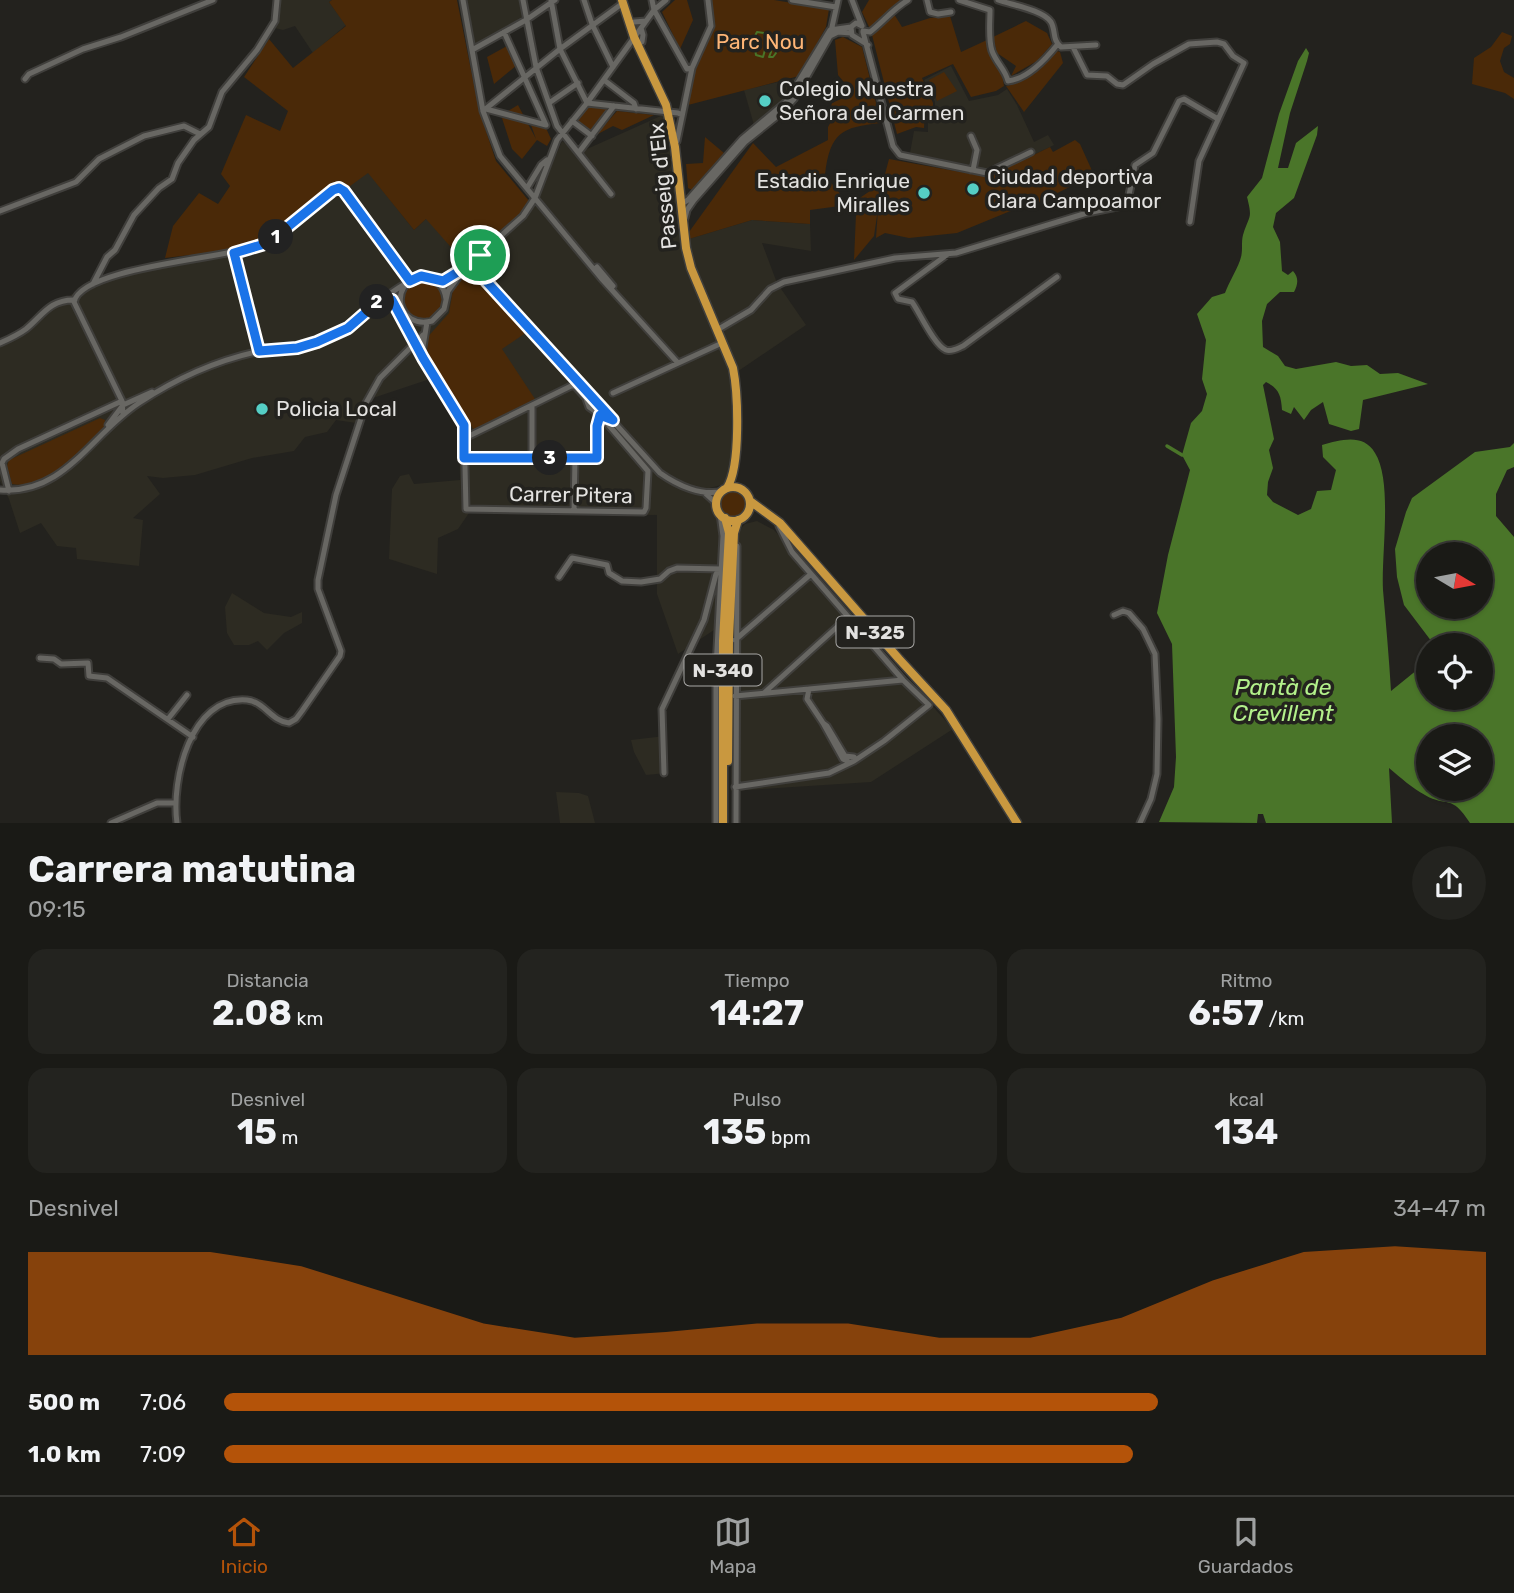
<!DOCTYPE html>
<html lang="es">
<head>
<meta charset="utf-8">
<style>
	:root { --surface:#1a1a16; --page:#23231f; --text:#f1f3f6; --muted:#9fa1a1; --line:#383835; --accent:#b45309 }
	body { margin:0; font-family:Rubik,sans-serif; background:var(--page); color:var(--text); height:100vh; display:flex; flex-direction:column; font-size:26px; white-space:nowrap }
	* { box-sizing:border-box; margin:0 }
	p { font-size:23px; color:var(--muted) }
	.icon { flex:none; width:38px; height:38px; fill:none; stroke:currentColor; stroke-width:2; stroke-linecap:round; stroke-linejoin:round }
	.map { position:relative; height:823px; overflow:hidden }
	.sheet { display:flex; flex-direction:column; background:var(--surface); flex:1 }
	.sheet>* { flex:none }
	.needle { width:46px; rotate:100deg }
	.buttons { position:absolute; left:1416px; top:542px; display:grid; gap:14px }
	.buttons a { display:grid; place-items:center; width:77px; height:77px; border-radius:50%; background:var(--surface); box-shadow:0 2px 5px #0004,0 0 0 2px var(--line); font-size:35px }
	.pin { position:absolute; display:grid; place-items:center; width:60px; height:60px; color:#fff; margin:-30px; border:4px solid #fff; border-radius:50%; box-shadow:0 2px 7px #0007 }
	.km { position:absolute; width:35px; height:35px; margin:-18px; border-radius:50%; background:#222; color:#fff; font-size:19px; line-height:35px; text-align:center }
	.round { display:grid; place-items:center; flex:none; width:74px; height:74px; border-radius:37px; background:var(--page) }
	.head { display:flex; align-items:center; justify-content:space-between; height:119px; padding:0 28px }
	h1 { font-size:38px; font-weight:700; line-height:52px }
	.metrics { display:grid; grid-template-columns:repeat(3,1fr); gap:10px; height:119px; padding:7px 28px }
	.metrics div { display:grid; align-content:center; border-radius:18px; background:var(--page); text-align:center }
	.metrics b { font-size:35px; font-weight:700 }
	.metrics small { font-size:19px; font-weight:400 }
	.metrics p { font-size:19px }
	.chart { height:196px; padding:14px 28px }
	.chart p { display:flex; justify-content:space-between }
	.chart svg { width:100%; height:126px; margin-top:7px; fill:var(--accent); opacity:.7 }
	ul { padding:0 28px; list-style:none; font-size:23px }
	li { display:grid; grid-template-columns:112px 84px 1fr; align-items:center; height:52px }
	li i { height:18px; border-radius:9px; background:var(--accent) }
	.tabs { display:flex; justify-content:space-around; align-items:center; height:98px; border-top:2px solid var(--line); background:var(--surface); font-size:19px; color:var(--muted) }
	.tabs a { display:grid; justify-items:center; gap:4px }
	.tabs .active { color:var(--accent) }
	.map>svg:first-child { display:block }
	.built { fill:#2d2b22 }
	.green { fill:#4a2908 }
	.water { fill:#4a7529; fill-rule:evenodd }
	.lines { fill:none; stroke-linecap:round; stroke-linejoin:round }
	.stream { stroke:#4a7529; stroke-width:2 }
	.canal { stroke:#4a7529; stroke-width:3.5 }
	.minor-casing { stroke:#403f3c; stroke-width:9 }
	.highway-casing { stroke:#403f3c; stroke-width:11 }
	.minor { stroke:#686763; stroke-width:5 }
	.highway { stroke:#c9983f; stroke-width:8 }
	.route-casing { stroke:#fff; stroke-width:14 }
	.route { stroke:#1a73e8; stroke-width:9 }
	.poi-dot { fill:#55cec5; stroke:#23221e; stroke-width:2.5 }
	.labels { text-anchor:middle; stroke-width:7; stroke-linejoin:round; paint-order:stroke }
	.shield { fill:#23221e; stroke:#a9a8a6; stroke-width:2 }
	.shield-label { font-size:19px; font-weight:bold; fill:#e3e2e0 }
	.park-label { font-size:21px; fill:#feb576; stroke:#23221e }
	.poi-label { font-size:21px; fill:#e3e2e0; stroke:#23221e; text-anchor:start }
	.street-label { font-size:21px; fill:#e3e2e0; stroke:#23221e }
	.water-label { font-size:23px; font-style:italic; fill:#b3f18b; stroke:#23221e }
</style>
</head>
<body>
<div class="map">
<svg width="1514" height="823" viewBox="0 0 1514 823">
	<rect width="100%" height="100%" fill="#23221e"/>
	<!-- built -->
	<path class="built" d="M280,0h52l-3,2 17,23 -33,28 -18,-27 -12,4 -8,-2 6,-20z
		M467,0h52l3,17 -44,27 -4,-1z
		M951,66l18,35 29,-6 9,-6 10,16 17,37 14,-7 6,10 -66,32 -18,-3 1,-9 -61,-12 4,-22 14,1v-21l7,-1v-8l-11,-22z
		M796,78l-18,30 -24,17 -10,-35z
		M663,115l5,5 14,121 70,-21 58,4 1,27 -49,-8 15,40 29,42 -75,51v97l-9,12 -17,4 -2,6 9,9 8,21 -6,105 -36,24 -21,-60v-79l-188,-2 -11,16 -20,9 -1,36 -48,-15 3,-70 8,-13 9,-2 5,10 46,-4 -1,-54 -29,-47 -66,22 -8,22 -20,-3 -9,12 -22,5 -11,14 -42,7 -57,17 -32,3 -16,-2 13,18 -27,24 10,2 -4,46 -62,-7 -1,-11 -19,-2 -16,-23 -21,10 -11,-34 -9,-18v-140l17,-10 24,-22 27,-12 16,-12 79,-25 77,-11 24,-7 76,-61 28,-9 46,58 12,-11 108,-12 28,-66 16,12z
		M757,521l17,9 179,199 -82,53 -140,9 5,-257 9,-10z
		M232,593l32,20 27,4 11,-5v11l-18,10 -17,17 -9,-9 -9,4h-15l-7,-12 -2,-26z
		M665,736l2,37 -21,2 -12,-23 -3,-12z
		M556,792l23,1 9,3 7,27h-35z"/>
	<!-- green -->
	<path class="green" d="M332,0h125l22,110 17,51 38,46 -70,55 -38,-43 -12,11 -46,-57 -22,16 -6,-8 -76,61 -24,7 -75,9 8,-32 26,-33 19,11 12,-18 -9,-12 25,-59 34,16 8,-20 -44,-34 25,-38 24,29 53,-42 -17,-24z
		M675,0h12l6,20 -13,29 -18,-37z
		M711,0h63l55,9 -3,18 -27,49 -111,29 6,-35 20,-47z
		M869,0h35l-13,8 -21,21 -8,-17z
		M894,14l8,13 28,-9 20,-2 11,36 26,-12 5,20 10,14 2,12 -8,5 -25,6 -18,-33 -31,14 11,25v4l-8,1 -1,20 -8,-1 -19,7 -25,-99z
		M1026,21l21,12 5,11 -15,17 -26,15 5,-10 -19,-13 -4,-16z
		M1502,32l10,4 -2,8 -6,4 -4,13 4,11 10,6v21l-9,-6 -33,-9 2,-26 17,-11z
		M843,37l19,10 19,76c-40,4 -51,10 -56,52l20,25 9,2 26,-18v9l9,-34 99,18 62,-30 3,5 22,-12 5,4 14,31 -59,29 -27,8 -51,21 -48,5 -24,-5 -9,5 2,-29 -4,27 -20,24 2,-46 -16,-8 -30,4v14l-58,-4 -63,19v-7l64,-89 23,24 52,-27v-13l5,-9 -4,-5 3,-10 16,-7v-9l-10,-12 -3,-35z
		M507,46l10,19 -23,19 -7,-27z
		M1057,51l3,1 3,11 -39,49 -18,-26c20,-3 38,-20 51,-35z
		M944,72l13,19 -20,10 -8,-21z
		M518,105l18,34 -5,-14 15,3 5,11 -4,7 -10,-6 -15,19 -10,-10 -11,-34z
		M587,106l20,3 1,3 -17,21 -16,-11z
		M617,111l37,4 -32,15 -9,-4 -17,9z
		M705,137l19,16 -32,37 -4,-2 -2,-24 17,-1z
		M461,279l20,4 46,49 -25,17 33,50 -61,31 -50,-74 1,-16 24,-27 4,-23z
		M403 299a20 20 0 1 1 40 0a20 20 0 1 1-40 0Z
		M100,418l5,2 -1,7c-25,25 -52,63 -92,57l-5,-18 2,-6z
		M720 504a13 13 0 1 1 26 0a13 13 0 1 1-26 0Z"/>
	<!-- water -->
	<path class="water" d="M1306,48l3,5 -2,8 -17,52 -12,55h10l8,-25 22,-17 -1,9 -23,63 -18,15 -3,14 7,15 2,29 6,4 5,-4c6,7 5,13 1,21h-14l-13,12 -5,17 1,26 15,9 7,10 11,3 40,-7 15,4 16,-1 13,9 18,-1 30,11 -65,16 -4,29 -8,2 -22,-7 -6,-22 -12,8 -7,10 -10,-13 -3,7 -9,-4c-1,-15 -3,-21 -16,-28l-3,3 11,54 -5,11 4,18 -5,14 -1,13 6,7 25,13 13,-6 6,-18 14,-1 5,-20 -13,-13 -1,-12c19,-5 41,-12 53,8 18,28 6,102 8,137 3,34 6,68 8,101l37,-30v37h52v-52h-45l-31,-41 -7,-28 -2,-28 11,-37 6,-14 63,-46 35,-5 4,-4v24l-7,3 -11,24v22l18,21v286h-44c-19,-30 -23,-15 -45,-28 -13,-7 -24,-17 -36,-27l3,55h-126l-3,-9h-5l-1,9 -98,-1 15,-35 2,-30 -4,-113 -15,-31 11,-58 22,-85 -8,-15 9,-32 11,-12 5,-17 -5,-15 4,-39 -9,-26 15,-17 13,-4c4,-11 14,-27 16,-36 2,-7 0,-15 2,-22 6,-20 10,-15 4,-38l15,-19 17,-64 19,-53zM1428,555h52v52h-52zM1428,737h52v52h-52z"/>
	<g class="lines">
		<!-- stream -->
		<path class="stream" d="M757,32l7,1 4,8 7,6 1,6 -3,4h-4l2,-5 -1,-7 -3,-2 -4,14 -7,-2 -1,-6 -4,-5z"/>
		<!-- canal -->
		<path class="canal" d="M1167,446l15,9"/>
		<!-- minor casing -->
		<g class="minor-casing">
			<path id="minor" d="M463,0l20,111 17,45 101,122 77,85
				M523,0l13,67 21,59 54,68
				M551,0l9,49 27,54
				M584,0l8,24 21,43
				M652,0l2,10 33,59 5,-1
				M792,0l44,7
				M852,0l10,26
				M927,0l3,12 8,2 13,-2
				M959,0l31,10c0,13 -2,29 2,41 5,13 13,18 16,30 19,-2 37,-21 49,-36
				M998,0c14,5 45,10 53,22 5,9 1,18 10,25l35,-2
				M634,22l12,-1
				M851,27l1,8 16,10
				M641,28l2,7 -1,7
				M863,31l7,1c13,-10 23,-23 38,-32
				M504,32l42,93
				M863,32l30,114 7,9 87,18 44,-21
				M830,36l8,-4 13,1
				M1073,47l14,28 20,1 10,8 6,1 30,-21 36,-20 28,-2 7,2 9,12 11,7 -45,98 -9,61
				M472,50l54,-30 29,-20
				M25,79l4,-5 54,-25 38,-12 92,-37
				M604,80l30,23 2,6
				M549,103l29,-20
				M587,103l91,10 4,2
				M486,109l60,16
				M483,111l77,-62 63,-46
				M572,121l20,15
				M677,141l15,-73 19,-42 -3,-26
				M579,152l35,-46
				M971,170h2l4,-20 -6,-14
				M527,188l14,-23 6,-5
				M681,204l7,-4 54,-61 44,-37 44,-72 21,-3 5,-4 6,3
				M0,211l76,-29 23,-23 45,-23 40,-10 16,8
				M685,218l2,-8 7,-10 51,-58 36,-29 13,-14 36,-63 8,-36
				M234,252l25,99
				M948,254l-53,39 3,6 14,3c8,11 22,43 34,48 6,2 12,-2 17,-4l94,-69
				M480,256v14l6,11 174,192c17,12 42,24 63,18
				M597,267l16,19
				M461,275l14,-1 9,6
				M437,281h6l23,-14 57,-51 12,-18 22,-58 30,-37 67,-93 12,-10
				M93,284l14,-27 8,-7 19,-35 25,-27 13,-9 6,-16 16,-23 15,-13 13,-35 35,-42 18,-29 2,-21
				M446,299c-2,-14 -10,-22 -25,-23 -34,8 -23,54 11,45l12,-12 4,-18 14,-19
				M392,300l11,21
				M405,313v14l59,98 2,84 178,3 2,-4 2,-37 -48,-56 -3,11v32h-133
				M717,330l34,-20 19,-21 14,-7 111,-24 61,-5 131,-40 40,-8 8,-40 18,-12 26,-52 5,-2 34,20
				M0,343c9,-4 18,-8 26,-14 16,-13 24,-30 49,-29
				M422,353l5,-31
				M613,393l109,-50
				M585,396l4,11 14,10
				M123,414l-1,-13 -48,-99c7,-36 159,-44 191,-58 20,-8 50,-39 68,-54l6,-2 5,3 66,90
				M108,425l15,-20 29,-13
				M465,438l106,-52h4l10,11
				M532,458v-52
				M0,490c65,5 90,-55 139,-87 35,-23 77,-42 117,-51 25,-5 49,-4 73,-15 30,-12 50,-40 78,-54
				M9,491l-7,-28 2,-4 14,-10 104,-48
				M706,494l11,10
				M574,511l1,-52
				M559,577l13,-19 35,7 2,8 13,8 19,1 19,-3 9,-8 8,-3 44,1
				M1114,615l9,-4 6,2 14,16 12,25 3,65 -1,55 -6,25 -11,24
				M735,640l76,-66
				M40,658l14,1 7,5 27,-1 1,13 18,2 86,59
				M809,689l-2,10 16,24
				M765,692l83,-75
				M735,696l168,-16
				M168,719l19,-24
				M849,762l-6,-3 -20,-36 4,3 18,30 9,1
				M664,773l-2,-64 42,-89 12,-46 4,-5
				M735,787l94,-14 25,-12 30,-20 45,-36 -26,-25 -111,-128 -13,-26
				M111,823l46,-20h18
				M177,823c-6,-42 13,-128 70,-123 18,2 24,21 42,23l7,-4 6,-8 38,-55 1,-5 -23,-62v-9l18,-85 30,-92 14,-25 43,-43
				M716,823v-155l7,-132 -3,-22
				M736,823l1,-277"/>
		</g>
		<!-- highway casing -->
		<g class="highway-casing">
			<path id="highway" d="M622,0l12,37 32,68 9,42 11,101 5,20 42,100c5,25 8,98 -6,120
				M716 504a17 17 0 1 1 34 0a17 17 0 1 1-34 0Z
				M750,501l30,22 119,136 47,51 71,113
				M728,761l1,-123 5,-105 4,-13
				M723,823v-182l6,-108 -4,-15"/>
		</g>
		<!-- minor -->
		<use href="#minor" class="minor"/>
		<!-- highway -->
		<use href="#highway" class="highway"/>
	</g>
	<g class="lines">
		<!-- route casing -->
		<g class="route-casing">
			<path id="route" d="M339,188l5,3 66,90 11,-5 22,5 23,-14 14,-12 -1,10 7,16 127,139 -13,-5 -3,11v32h-133v-33l-41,-67 -31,-58 -13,1 -31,27 -31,14 -20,6 -38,3 -25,-98 34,-10 65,-53z"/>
		</g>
		<!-- route -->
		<use href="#route" class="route"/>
	</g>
	<!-- markers -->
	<g class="poi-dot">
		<circle cx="765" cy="101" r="7"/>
		<circle cx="973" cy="189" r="7"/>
		<circle cx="924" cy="193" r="7"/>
		<circle cx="262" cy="409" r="7"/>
	</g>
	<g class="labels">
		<!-- shield labels -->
		<g class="shield">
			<rect x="836.5" y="616.5" width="77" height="31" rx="5"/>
			<rect x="684.5" y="654.5" width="77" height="31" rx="5"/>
		</g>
		<g class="shield-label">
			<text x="875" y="639">N-325</text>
			<text x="723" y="677">N-340</text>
		</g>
		<!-- park labels -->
		<g class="park-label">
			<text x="760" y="49">Parc Nou</text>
		</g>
		<!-- poi labels -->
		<g class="poi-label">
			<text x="779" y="96">Colegio Nuestra<tspan x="779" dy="24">Señora del Carmen</tspan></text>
			<text x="987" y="184">Ciudad deportiva<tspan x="987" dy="24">Clara Campoamor</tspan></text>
			<text x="910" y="188" text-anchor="end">Estadio Enrique<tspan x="910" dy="24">Miralles</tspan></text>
			<text x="276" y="416">Policia Local</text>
		</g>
		<!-- street labels -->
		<g class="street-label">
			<text transform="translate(663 186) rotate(-96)" y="7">Passeig d'Elx</text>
			<text transform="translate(571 495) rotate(1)" y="7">Carrer Pitera</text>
		</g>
		<!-- water labels -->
		<g class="water-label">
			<text x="1283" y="695">Pantà de<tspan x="1283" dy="26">Crevillent</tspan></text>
		</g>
	</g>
</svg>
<div class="buttons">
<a><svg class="needle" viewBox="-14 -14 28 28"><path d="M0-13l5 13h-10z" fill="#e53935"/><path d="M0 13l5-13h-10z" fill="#9fa1a1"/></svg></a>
<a><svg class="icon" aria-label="locate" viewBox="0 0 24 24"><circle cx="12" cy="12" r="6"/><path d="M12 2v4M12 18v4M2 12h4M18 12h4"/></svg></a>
<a><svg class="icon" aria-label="layers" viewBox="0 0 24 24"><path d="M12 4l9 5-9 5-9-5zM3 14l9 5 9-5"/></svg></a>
</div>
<div class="pin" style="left:480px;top:255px;background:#1e9e55"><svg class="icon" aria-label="arrive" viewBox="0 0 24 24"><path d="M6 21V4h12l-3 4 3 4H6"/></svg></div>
<b class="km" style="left:276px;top:237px">1</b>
<b class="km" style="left:377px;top:302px">2</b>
<b class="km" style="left:550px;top:458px">3</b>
</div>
<section class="sheet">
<div class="head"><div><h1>Carrera matutina</h1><p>09:15</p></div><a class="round"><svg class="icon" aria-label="share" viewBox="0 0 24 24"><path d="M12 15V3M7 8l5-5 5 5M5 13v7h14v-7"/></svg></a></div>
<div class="metrics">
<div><p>Distancia</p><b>2.08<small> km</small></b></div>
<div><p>Tiempo</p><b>14:27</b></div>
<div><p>Ritmo</p><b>6:57<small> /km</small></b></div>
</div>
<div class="metrics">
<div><p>Desnivel</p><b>15<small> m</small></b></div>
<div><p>Pulso</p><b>135<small> bpm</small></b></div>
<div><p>kcal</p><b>134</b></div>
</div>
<div class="chart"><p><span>Desnivel</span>34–47 m</p>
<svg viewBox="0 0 160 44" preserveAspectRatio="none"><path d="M0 44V8L10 8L20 8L30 13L40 23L50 33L60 38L70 36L80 33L90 33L100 38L110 38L120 31L130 18L140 8L150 6L160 8V44z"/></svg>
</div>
<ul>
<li><b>500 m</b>7:06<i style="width:74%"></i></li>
<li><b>1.0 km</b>7:09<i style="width:72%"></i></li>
</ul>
</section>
<nav class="tabs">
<a class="active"><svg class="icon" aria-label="home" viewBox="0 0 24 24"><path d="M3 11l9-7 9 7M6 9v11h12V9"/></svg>Inicio</a>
<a><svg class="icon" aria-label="map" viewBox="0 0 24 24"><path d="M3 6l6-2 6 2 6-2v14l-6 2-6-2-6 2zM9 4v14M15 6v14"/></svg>Mapa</a>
<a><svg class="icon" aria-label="saved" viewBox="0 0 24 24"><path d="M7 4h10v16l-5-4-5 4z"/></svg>Guardados</a>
</nav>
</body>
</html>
